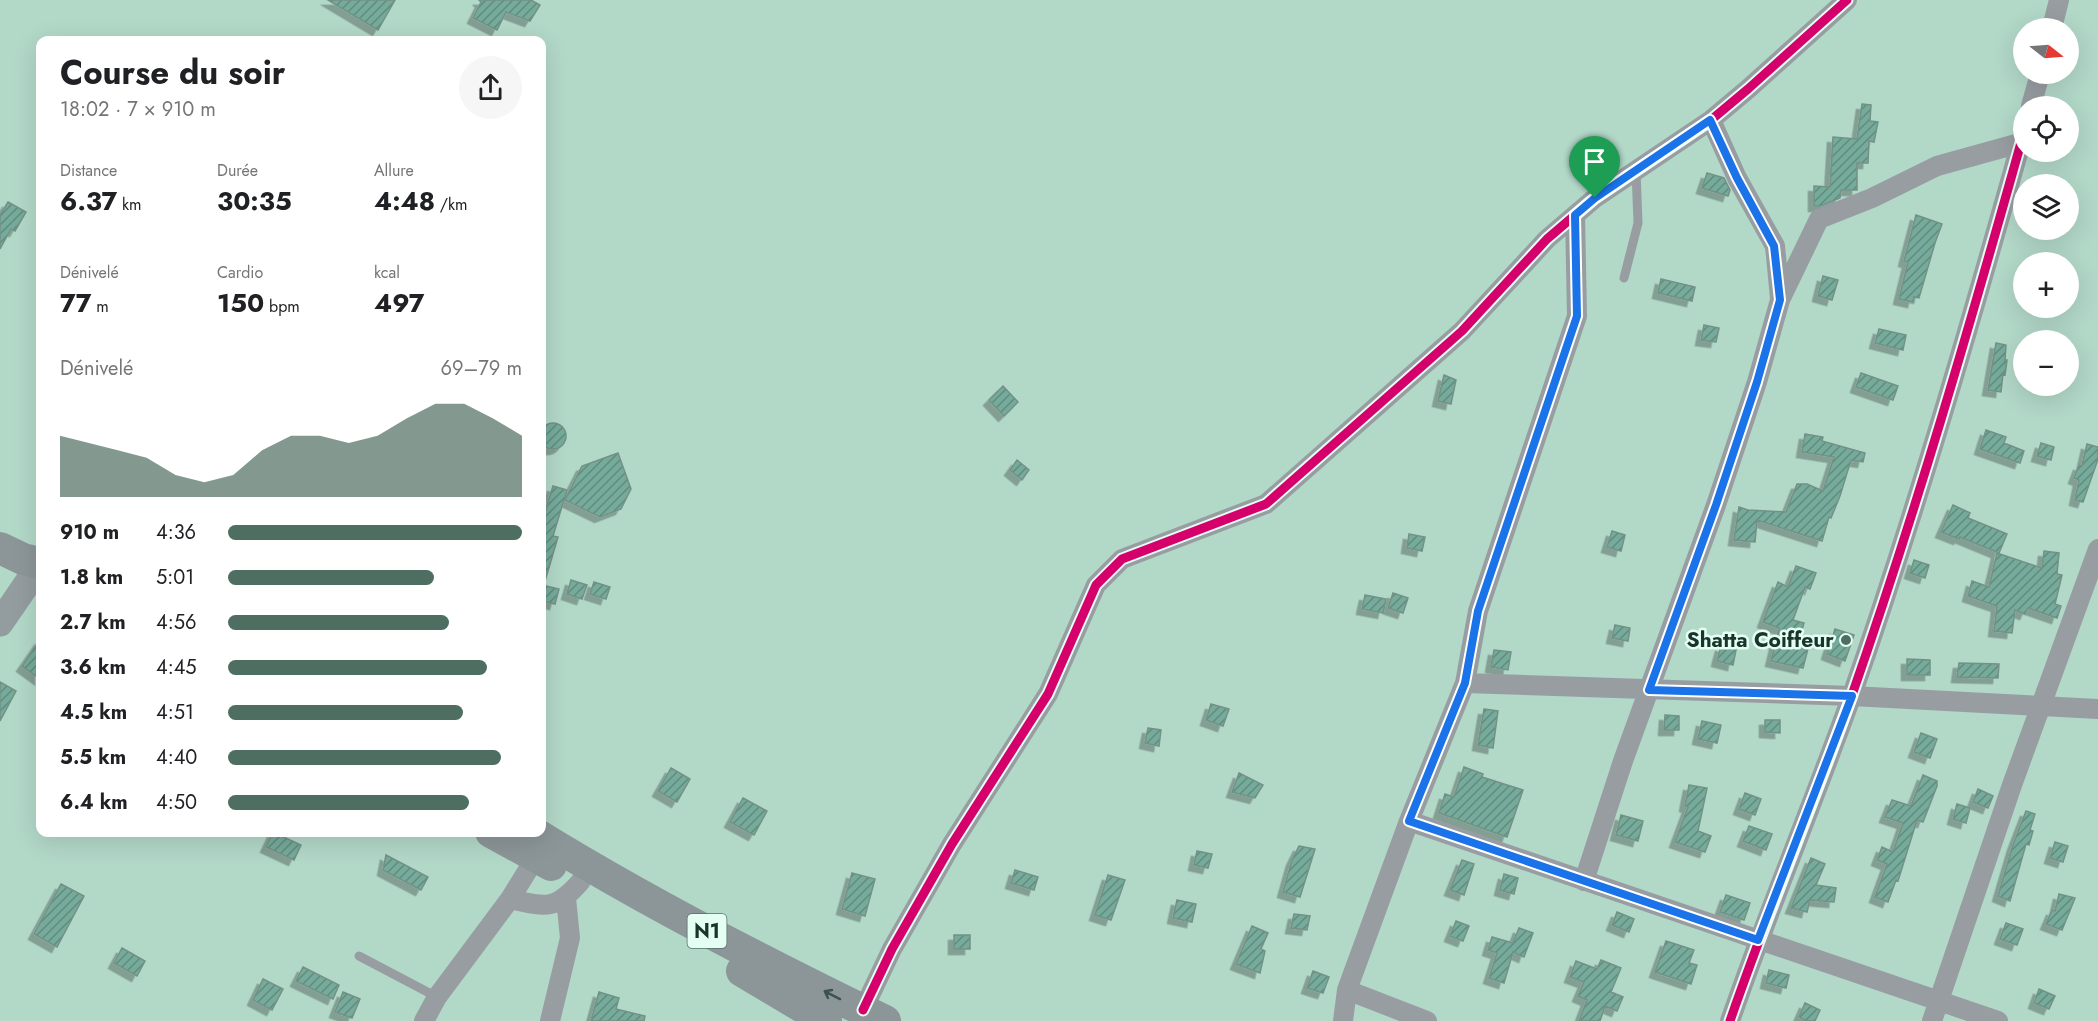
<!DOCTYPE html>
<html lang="fr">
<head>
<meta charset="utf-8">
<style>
	:root { --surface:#fff; --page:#f6f6f6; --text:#202124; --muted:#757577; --accent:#4f6e62 }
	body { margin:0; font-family:Jost,sans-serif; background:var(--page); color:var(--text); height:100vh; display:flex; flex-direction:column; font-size:22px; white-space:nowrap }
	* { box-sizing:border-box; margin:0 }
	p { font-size:20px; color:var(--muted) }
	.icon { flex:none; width:33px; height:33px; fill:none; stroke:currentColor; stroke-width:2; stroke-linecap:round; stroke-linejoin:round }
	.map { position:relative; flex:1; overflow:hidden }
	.panel { position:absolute; left:36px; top:36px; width:510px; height:801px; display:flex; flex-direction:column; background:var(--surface); border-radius:12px; box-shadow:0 6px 24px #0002 }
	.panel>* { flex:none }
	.needle { width:39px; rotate:107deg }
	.fabs { position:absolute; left:2013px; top:18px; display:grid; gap:12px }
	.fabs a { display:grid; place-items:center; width:66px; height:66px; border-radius:50%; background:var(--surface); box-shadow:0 6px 24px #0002; font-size:30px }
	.pin { position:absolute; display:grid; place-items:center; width:51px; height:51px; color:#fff; margin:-62px -26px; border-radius:50% 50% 50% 0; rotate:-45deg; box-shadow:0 0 6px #0007 }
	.pin .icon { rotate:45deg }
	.round { display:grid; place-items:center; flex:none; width:63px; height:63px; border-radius:32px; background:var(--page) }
	.headline { display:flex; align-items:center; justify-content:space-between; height:102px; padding:0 24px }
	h1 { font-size:33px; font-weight:700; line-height:45px }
	.figures { display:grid; grid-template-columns:repeat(3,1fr); gap:9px; height:102px; padding:6px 24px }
	.figures div { display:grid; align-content:center }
	.figures b { font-size:26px; font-weight:700 }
	.figures small { font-size:16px; font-weight:400 }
	.figures p { font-size:16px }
	.chart { height:168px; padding:12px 24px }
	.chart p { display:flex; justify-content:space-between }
	.chart svg { width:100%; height:108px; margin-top:6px; fill:var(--accent); opacity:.7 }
	ul { padding:0 24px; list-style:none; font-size:20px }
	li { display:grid; grid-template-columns:96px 72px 1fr; align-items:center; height:45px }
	li i { height:15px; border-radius:8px; background:var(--accent) }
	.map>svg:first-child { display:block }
	.building { fill:url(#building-hatch); stroke:#739286; stroke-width:1.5; filter:url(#shadow) }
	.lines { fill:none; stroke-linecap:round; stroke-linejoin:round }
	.lane { stroke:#989da2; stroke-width:9 }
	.street { stroke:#989da2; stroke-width:20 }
	.secondary { stroke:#939c9f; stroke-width:27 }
	.primary { stroke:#8c9699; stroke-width:32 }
	.cycleway-casing { stroke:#e4fef3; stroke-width:13 }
	.cycleway { stroke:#d6006c; stroke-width:9 }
	.oneway { stroke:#3c524c }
	.route-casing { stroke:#fff; stroke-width:12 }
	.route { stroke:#1a73e8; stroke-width:8 }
	.poi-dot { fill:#4f6e62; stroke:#e4fef3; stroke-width:2 }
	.labels { text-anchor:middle; stroke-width:5; stroke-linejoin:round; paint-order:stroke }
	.shield { fill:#e4fef3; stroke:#567167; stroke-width:1.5 }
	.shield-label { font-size:20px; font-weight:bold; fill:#19352b }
	.poi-label { font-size:21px; font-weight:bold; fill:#19352b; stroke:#e4fef3; text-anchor:end }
</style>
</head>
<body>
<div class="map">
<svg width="2098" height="1021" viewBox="0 0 2098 1021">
	<defs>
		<pattern id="building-hatch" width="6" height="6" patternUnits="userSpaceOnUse" patternTransform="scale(1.5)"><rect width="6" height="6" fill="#76ab9b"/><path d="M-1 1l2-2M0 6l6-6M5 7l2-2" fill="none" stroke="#608c7f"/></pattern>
		<filter id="shadow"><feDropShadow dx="-5.5" dy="5.5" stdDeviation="0" flood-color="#0004"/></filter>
	</defs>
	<rect width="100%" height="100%" fill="#b2d8c8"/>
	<!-- building -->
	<path class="building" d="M328,0h67l-17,30z
		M479,0h52l9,5 -10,16 -24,-9 -9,18 -24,-12 8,-16z
		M1862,104l9,1 -1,16 8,1 -4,20 -5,-1 -1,22h-11v27h-16l-1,8 -20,8h-6v-20l16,1 3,-50 24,2z
		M1707,173l17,5 6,12 -2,6 -26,-8z
		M8,202l18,10 -11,19 -4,-2 -11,20v-34z
		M1916,215l26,9 -7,19 -16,55 -5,-1 -1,5 -14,-3 9,-37 -4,-1z
		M1823,276l15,4 -6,20 -14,-4z
		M1661,279l34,8 -3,14 -34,-8z
		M1704,325l15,3 -3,14 -15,-2z
		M1879,329l27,6 -3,15 -28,-7z
		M1996,343l10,2 -1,15h2l-2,15 -2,-1 -2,18 -13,-2z
		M1861,373l37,13 -5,14 -37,-13z
		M1444,375l12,5 -5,24 -13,-3z
		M1003,386l15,16 -14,14 -15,-16z
		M540 436a13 13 0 1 1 26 0a13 13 0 1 1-26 0Z
		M1986,430l20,7 -2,6 20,8 -4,12 -40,-14z
		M1805,434l18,3 -1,4 43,12 -2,9 -12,-2 -11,36 -9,22 -2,-1 -7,24 -65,-21 -2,22 -21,-2 5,-33 9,3 38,2 11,-28h10l16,7 11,-34 -32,-5z
		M2041,443l13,4 -3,13 -14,-4z
		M2087,444l11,3v12l-15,43 -8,-2 4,-20 -5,-2 5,-13 3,1z
		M618,453l13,36 -10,20 -21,8 -35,-17 17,-34z
		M1017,460l12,10 -7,10 -12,-10z
		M553,486l14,4 -14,46 5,1 -13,44h-3v-59z
		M1953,505l17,8 -2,5 39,16 -8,19 -39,-16 -1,2 -18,-7z
		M1612,531l13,4 -4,16 -14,-4z
		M1409,534l16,3 -3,14 -15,-3z
		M2044,551l15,2 -2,21 5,1 -7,29 6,2 -4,12 -29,-10 -3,6 -10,-4 -3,23 -18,-2 3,-25 -29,-10 4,-15 17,6 8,-34 45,15z
		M1914,560l15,5 -4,13 -15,-5z
		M1796,566l20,7 -6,16 -5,-2 -12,33 11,3 -4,14 10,4 -7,27 -32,-7 8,-33 -16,-6 15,-40 10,5z
		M571,580l16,5 -5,14 -15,-5z
		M594,582l16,5 -4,12 -16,-5z
		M542,585l17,4 -4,15 -13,-3z
		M1393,593l15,5 -5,15 -15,-5z
		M1365,595l21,4 -3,14 -21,-4z
		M1615,625l15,3 -2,13 -16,-3z
		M1835,629l19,6 -9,26 -18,-7z
		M40,640v39l-18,-13z
		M1721,646l15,4 -3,15 -16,-4z
		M1494,650l17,2 -3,18 -17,-3z
		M1907,659l23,1v15h-23z
		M1959,663l40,1 -1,14 -41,-1z
		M0,682l16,9 -16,30z
		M1211,704l18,5 -6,17 -17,-6z
		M1484,709l14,2 -5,37 -15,-3z
		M1665,715l14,1v14h-15z
		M1765,720h15v13l-15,-1z
		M1702,721l19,4 -4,18 -19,-4z
		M1148,728l13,2 -2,16 -14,-3z
		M1921,733l16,6 -7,19 -16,-6z
		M1464,767l19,7 -1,3 41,13 -16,47 -68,-24 6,-19 9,3z
		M671,768l19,11 -13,23 -19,-11z
		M1239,773l24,12 -8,13 -23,-6z
		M1923,775l14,6v5l-14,36 -6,-2 -19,61 -2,-1 -8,22 -13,-5 12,-33 -10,-4 5,-13 11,5 10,-29 -18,-6 7,-17 19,6z
		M1689,785l18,3 -9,43 13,5 -6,16 -30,-10 13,-35 -3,-1z
		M1978,789l15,7 -5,12 -15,-6z
		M1745,793l16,6 -6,16 -16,-6z
		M743,798l24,13 -13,24 -24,-13z
		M1957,804l13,4 -4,15 -13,-4z
		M2026,811l9,3 -5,16 3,1 -4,14 -3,-1 -16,57 -12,-5 15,-51z
		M1621,815l22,6 -5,20 -22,-6z
		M1749,826l23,8 -6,16 -23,-9z
		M273,832l28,13 -7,15 -28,-13z
		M2055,842l13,4 -5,16 -13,-4z
		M1299,846l16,3 -15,48 -17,-5 9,-32z
		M1197,851l15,3 -4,14 -14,-3z
		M386,855l42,22 -7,13 -38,-20z
		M1811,858l14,6 -9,21 20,3 -2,14 -24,-2 -3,12 -16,-4z
		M1462,860l12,4 -10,31 -14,-5z
		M1015,870l23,7 -4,13 -23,-7z
		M852,873l23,6 -10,37 -23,-7z
		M1504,874l14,4 -4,16 -14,-4z
		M1108,875l17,5 -14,40 -16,-5z
		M61,884l23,12 -27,51 -23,-13z
		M2059,894l16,4 -13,32 -16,-6 6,-14 3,1z
		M1726,895l24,8 -6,17 -24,-8z
		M1177,900l19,4 -4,18 -19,-4z
		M1617,912l17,7 -5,13 -17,-7z
		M1294,914l16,2 -3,14 -16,-2z
		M1456,921l13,5 -6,15 -13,-5z
		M2006,923l17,6 -6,16 -17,-6z
		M1252,926l16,7 -7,16 4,2 -5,22 -24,-9z
		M1519,928l14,5 -9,24 -11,-5 -9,31 -15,-5 8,-25 -9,-3 4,-13 21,6z
		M954,935h16v14h-16z
		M1666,941l28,9 -5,13 8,2 -6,19 -36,-12z
		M122,948l23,13 -8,15 -23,-13z
		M1601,960l20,8 -10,24 12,5 -6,14 -12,-5 -5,15h-21l8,-21 -9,-4 6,-14 -14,-5 6,-16 21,8z
		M303,967l36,18 -6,14 -37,-18z
		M1769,970l20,5 -3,13 -20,-5z
		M1313,971l16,6 -6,16 -16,-5z
		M263,979l20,10 -11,21 -19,-10z
		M2039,989l16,7 -6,13 -15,-6z
		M343,992l17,7 -8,19 -17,-6z
		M599,992l20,6 -3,11 29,7 -1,5h-53z
		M1805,1003l15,7 -5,11h-9l-7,-4z"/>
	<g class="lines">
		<!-- lane -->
		<path class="lane" d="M1624,278l14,-55 -2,-53
			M359,956l78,41"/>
		<!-- street -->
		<path class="street" d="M2052,28l7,-28
			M2031,106l9,-32
			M1711,120l26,58 38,68 5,52
			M1465,683l387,13 246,13
			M1409,821l589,200
			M1584,881l39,-120 93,-256 41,-123 23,-82 39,-81 53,-21 65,-32 83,-23
			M510,899c36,8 45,12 71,-18
			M1347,990l80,31
			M863,1010l29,-61 60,-105 96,-150 48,-109 26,-26 144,-55 196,-173 85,-92 48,-41 116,-78 37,-31 99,-89
			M424,1021l13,-24 73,-98 26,-42
			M550,1021l20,-83 -4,-40
			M1343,1021l4,-31 62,-169 56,-138 13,-72 99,-295 -2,-101
			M1730,1021c38,-110 83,-217 122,-326 65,-186 119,-374 172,-563
			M1932,1021l80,-236 86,-236"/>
		<!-- secondary -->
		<path class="secondary" d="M0,623l33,-48 6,-13"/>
		<!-- primary -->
		<path class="primary" d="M0,548l23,11 17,4
			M491,832l60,33
			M533,832c113,70 232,131 352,189
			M742,971l84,50"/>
		<!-- cycleway casing -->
		<g class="cycleway-casing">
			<path id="cycleway" d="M863,1010l29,-61 60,-105 96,-150 48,-109 26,-26 144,-55 196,-173 85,-92 48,-41 116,-78 37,-31 99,-89
				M1730,1021c38,-110 83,-217 122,-326 65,-186 119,-374 172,-563"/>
		</g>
		<!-- cycleway -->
		<use href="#cycleway" class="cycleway"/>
	</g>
	<!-- one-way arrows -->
	<defs><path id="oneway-shaft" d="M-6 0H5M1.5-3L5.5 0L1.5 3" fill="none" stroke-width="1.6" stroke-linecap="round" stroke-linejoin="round" transform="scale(1.5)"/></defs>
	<use class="oneway" href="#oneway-shaft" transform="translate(832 995) rotate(-153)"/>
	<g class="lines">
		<!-- route casing -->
		<g class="route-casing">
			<path id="route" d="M1710,120l27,58 37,68 6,54 -23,82 -41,123 -67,185 203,6 -94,244 -349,-119 56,-138 13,-72 99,-295 -2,-101 20,-17z"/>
		</g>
		<!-- route -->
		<use href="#route" class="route"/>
	</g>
	<!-- markers -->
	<circle class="poi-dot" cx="1846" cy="640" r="6"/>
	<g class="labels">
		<!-- shield labels -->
		<rect class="shield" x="687.5" y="914" width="39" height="34" rx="4.5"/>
		<g class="shield-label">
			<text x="707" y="938">N1</text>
		</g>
		<!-- poi labels -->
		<g class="poi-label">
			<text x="1834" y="647">Shatta Coiffeur</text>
		</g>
	</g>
</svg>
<div class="fabs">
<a><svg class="needle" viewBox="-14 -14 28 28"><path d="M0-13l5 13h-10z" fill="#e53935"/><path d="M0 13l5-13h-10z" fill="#757577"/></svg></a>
<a><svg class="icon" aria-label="locate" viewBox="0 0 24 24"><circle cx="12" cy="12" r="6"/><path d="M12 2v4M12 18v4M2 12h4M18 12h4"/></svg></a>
<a><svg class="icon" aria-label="layers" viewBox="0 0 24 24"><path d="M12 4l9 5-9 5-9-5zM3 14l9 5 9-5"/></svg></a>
<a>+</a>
<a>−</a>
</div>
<div class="pin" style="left:1595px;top:198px;background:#1e9e55"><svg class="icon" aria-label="arrive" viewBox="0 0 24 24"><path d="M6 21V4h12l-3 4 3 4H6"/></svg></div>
<section class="panel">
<div class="headline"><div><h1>Course du soir</h1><p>18:02 · 7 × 910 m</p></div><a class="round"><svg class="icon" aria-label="share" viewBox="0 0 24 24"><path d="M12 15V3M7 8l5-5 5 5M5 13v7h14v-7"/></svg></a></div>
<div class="figures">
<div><p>Distance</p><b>6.37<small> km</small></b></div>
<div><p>Durée</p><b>30:35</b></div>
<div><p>Allure</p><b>4:48<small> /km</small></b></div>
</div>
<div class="figures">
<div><p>Dénivelé</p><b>77<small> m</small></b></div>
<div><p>Cardio</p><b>150<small> bpm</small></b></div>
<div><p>kcal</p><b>497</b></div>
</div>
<div class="chart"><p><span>Dénivelé</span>69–79 m</p>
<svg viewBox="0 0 160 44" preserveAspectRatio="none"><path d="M0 44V19L10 22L20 25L30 28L40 35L50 38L60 35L70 25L80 19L90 19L100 22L110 19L120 12L130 6L140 6L150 12L160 19V44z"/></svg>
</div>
<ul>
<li><b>910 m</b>4:36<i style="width:100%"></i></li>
<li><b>1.8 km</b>5:01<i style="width:70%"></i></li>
<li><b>2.7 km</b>4:56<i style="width:75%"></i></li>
<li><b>3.6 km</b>4:45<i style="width:88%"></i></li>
<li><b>4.5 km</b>4:51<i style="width:80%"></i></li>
<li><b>5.5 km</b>4:40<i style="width:93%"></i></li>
<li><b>6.4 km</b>4:50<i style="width:82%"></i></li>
</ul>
</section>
</div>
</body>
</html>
